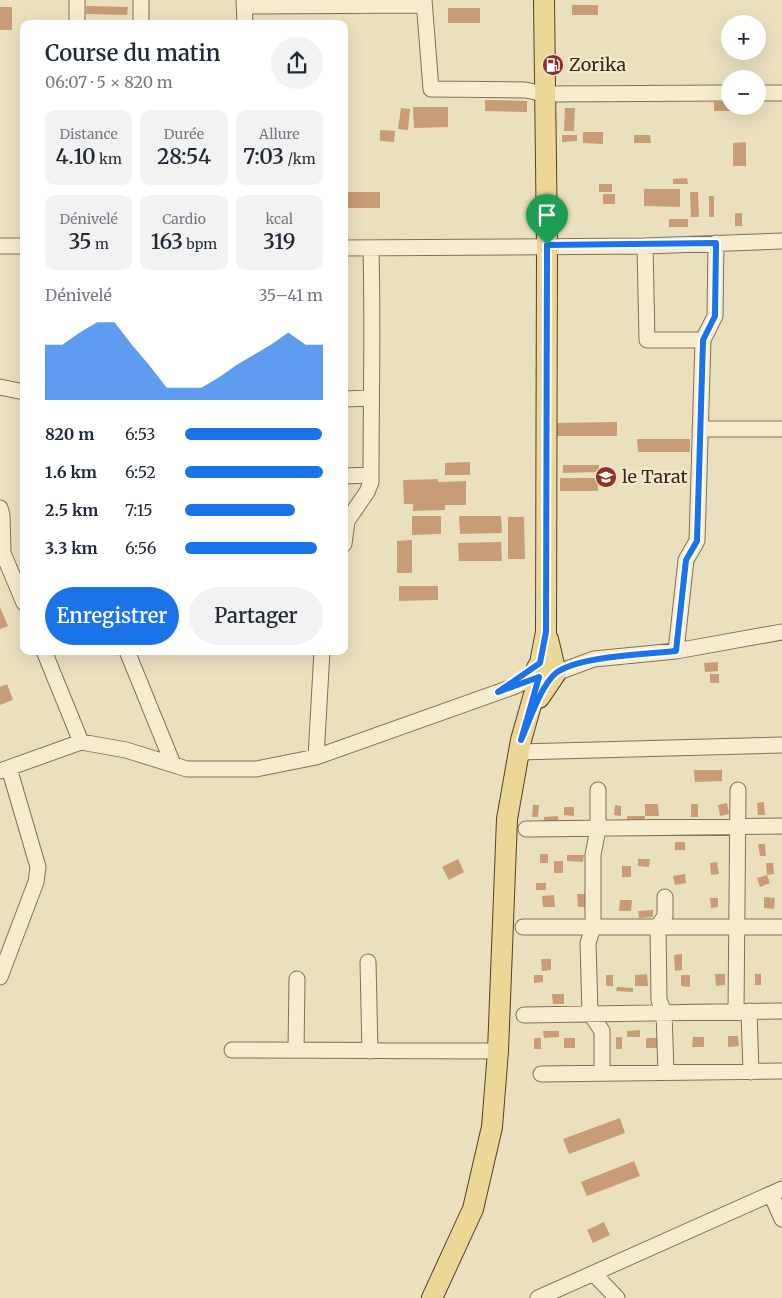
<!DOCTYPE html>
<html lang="fr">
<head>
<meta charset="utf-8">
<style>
	:root { --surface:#fff; --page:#f2f2f3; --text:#1f2937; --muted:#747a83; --accent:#1a73e8 }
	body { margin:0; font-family:Merriweather,serif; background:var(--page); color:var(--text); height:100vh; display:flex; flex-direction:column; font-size:19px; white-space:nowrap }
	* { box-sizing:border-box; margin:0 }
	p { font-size:16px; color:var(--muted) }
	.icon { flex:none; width:28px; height:28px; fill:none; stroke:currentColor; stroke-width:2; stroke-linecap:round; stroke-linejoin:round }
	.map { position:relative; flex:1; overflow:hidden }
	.side { position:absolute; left:20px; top:20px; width:328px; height:635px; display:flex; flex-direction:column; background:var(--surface); border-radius:10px; box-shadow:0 5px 20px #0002 }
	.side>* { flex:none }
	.controls { position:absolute; left:721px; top:15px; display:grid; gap:10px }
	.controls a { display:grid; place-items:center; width:45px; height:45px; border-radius:50%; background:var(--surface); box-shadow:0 5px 20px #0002; font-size:25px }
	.pin { position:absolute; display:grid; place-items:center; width:42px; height:42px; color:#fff; margin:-51px -21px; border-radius:50% 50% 50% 0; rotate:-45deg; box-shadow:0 0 5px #0007 }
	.pin .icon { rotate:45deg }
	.round { display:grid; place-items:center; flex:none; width:52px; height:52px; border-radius:26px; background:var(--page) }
	.overview { display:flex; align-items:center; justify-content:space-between; height:85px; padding:0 25px }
	h1 { font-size:22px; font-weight:600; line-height:38px }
	.stats { display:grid; grid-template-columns:repeat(3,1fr); gap:8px; height:85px; padding:5px 25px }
	.stats div { display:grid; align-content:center; border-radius:10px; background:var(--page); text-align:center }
	.stats b { font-size:21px; font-weight:600 }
	.stats small { font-size:14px; font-weight:400 }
	.stats p { font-size:14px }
	.chart { height:140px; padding:10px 25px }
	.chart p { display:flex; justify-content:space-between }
	.chart svg { width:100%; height:90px; margin-top:5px; fill:var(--accent); opacity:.7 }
	.primary-button { display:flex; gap:10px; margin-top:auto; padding:10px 25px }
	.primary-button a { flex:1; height:58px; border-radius:30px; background:var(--accent); color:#fff; font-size:20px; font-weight:600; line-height:58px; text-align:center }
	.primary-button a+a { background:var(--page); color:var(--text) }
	ul { padding:0 25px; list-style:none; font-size:16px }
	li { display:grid; grid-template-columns:80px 60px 1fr; align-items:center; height:38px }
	li i { height:12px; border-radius:6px; background:var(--accent) }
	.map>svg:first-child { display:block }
	.building { fill:#c79c76 }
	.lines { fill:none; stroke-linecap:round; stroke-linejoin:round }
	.minor-casing { stroke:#827158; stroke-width:17 }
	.major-casing { stroke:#503f2d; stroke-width:22 }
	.minor { stroke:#f6edd1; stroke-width:15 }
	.major { stroke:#edd797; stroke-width:20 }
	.route-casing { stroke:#fff; stroke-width:10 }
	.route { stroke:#1a73e8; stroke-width:6 }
	.labels { text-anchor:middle; stroke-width:4.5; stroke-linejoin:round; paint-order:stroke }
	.poi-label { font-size:18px; fill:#32281c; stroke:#f3eacd; text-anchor:start }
</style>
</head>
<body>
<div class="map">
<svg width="782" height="1298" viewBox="0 0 782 1298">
	<rect width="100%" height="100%" fill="#ebe0be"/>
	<!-- building -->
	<path class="building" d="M572,5h26v10h-26z
		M86,6l42,1 -1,8 -41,-1z
		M0,7h12v23h-12z
		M448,8h32v15h-32z
		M485,100l42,1v11l-42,-1z
		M714,102h16v4h16v5h-32z
		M413,107h35v20l-34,1z
		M401,108l9,1 -2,21 -10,-1z
		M565,108h10l-1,23h-10z
		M380,130l15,1 -1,11 -14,-1z
		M583,132h20v12l-20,-1z
		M562,135h15v6l-15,1z
		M634,135h16l1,8h-17z
		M746,142v24h-13v-23z
		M687,178l1,6h-15v-5z
		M599,184h13v8h-13z
		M644,189h36v18l-36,-1z
		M344,192h36v16h-36z
		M690,192h8l1,25h-8z
		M603,194h12v10h-12z
		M709,196h5v21h-5z
		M735,213h7v13h-7z
		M669,219h19v8h-19z
		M617,422v14h-62v-13z
		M637,439h53v13h-52z
		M470,462v13h-25v-12z
		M563,465h36v7l-36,1z
		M560,478h38v13h-38z
		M438,479v3l28,-1v24h-21v5l-32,1v-7h-9l-1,-24z
		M412,516h29v18l-29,1z
		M459,516h42l1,17 -42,1z
		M508,517h16l1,42h-17z
		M412,540v33h-15v-32z
		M501,542l1,19h-43l-1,-18z
		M399,586h39v14l-39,1z
		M0,607l8,19 -8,3z
		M718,662v9l-13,1 -1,-9z
		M710,674h9v9h-9z
		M7,684l6,16 -13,5v-18z
		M694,770h28v11l-27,1z
		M764,802l1,13h-7l-1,-12z
		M727,803l2,11 -9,2 -2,-11z
		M645,804h13l1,12h-14v6h-18v-6h18z
		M691,804h7v13h-7z
		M533,805h6l-1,12h-6z
		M615,805l6,1v10l-7,-1z
		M564,807h10v9l-10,-1z
		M558,816v7l-14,1v-7z
		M675,842h10v8h-10z
		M758,844h7l1,12h-6z
		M540,854h8v9h-8z
		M567,855h17l-1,7 -16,-1z
		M458,859l6,13 -15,8 -7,-13z
		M638,859h12l-1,8 -11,-1z
		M554,861h9v12h-9z
		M717,862l2,12 -8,1 -1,-12z
		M766,863h7l1,11 -7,1z
		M622,866h9v11h-9z
		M685,874l1,9 -11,2 -2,-9z
		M767,875l3,8 -10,4 -3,-9z
		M536,883h10v7h-10z
		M577,894h10v13h-9z
		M554,895l1,12h-12l-1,-11z
		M764,897l11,1 -1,11 -10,-1z
		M710,898h8v9l-7,1z
		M620,900h12l-1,11h-12z
		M653,910v7l-14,1 -1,-7z
		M682,954v16l-7,1 -1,-16z
		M541,959h10v11l-9,1z
		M647,974l1,12h-13v-11z
		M715,974h10v11l-9,1z
		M755,974h6v11h-6z
		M534,975h9v7l-9,1z
		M606,975h7v11h-7z
		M681,975h9v12l-9,-1z
		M617,987l16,1v4l-17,-1z
		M552,994h12v10h-11z
		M640,1030v7h-13v-6z
		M543,1031h16v6l-15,1z
		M728,1036h10l1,10 -11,1z
		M616,1037h6v12h-6z
		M693,1037h11v10h-12z
		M534,1038h7v11h-7z
		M564,1038h11v10h-11z
		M646,1038h11v10h-11z
		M620,1118l5,15 -56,21 -6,-15z
		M634,1161l6,15 -53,20 -6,-14z
		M604,1222l6,13 -17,8 -6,-13z"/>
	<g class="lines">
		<!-- minor casing -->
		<g class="minor-casing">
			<path id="minor" d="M141,0v24
				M244,0l1,24
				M424,0l7,89 94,1 21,4 184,-1
				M244,6l180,-1
				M77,24v-24
				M758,93h24
				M0,246h24
				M645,246l2,94h56l-6,201 -11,19 -10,91
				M344,248l301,-2 137,-5
				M703,340l12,-24 1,-73
				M0,387l24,5
				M344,399l27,-1
				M700,429h82
				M344,476l27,-1
				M0,508l2,7 1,38 21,50
				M344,544l3,-23 20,-29 4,-10c0,-78 2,-156 0,-234
				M44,651l37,91
				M127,651l46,113
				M556,673l38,-14 82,-8 106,-19
				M519,752l263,-7
				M316,757l6,-106
				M0,771l81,-29 45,8 61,19h69l60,-12 197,-70 25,-11
				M598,790v39l-5,26v72l-5,16 2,70 12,18v42
				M526,829l256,-3
				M665,897v19l-7,10 1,74 5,12 2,60
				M523,927h259
				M368,962l2,89
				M0,977l36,-95 2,-15 -29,-99
				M736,1011l2,-221
				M749,1011l2,61
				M524,1015l258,-4
				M232,1050l266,1
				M296,1050l1,-71
				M541,1074l241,-3
				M771,1194l11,25
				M594,1274l23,24
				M538,1298l244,-109"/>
		</g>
		<!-- major casing -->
		<g class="major-casing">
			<path id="major" d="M539,698l17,-25 -8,-34
				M432,1298l41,-89 19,-82 6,-76 9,-232 14,-79 18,-63 -2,-9 3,-5 6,-31 1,-387 -3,-245"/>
		</g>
		<!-- minor -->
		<use href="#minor" class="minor"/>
		<!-- major -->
		<use href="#major" class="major"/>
	</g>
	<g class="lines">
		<!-- route casing -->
		<g class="route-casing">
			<path id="route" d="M716,243l-1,73 -12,24 -6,201 -11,19 -10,91c-27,3 -99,5 -120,22 -15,12 -27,49 -35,67l18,-63 -41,15 42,-29 6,-31 1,-387z"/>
		</g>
		<!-- route -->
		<use href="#route" class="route"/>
	</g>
	<!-- icons -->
	<defs>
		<g id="fuel-disc" transform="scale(1.125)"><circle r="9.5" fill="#8e302c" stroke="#f3eacd"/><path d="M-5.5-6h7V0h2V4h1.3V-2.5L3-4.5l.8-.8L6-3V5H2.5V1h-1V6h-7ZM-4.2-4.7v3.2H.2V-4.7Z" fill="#fff"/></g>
		<g id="school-disc" transform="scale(1.125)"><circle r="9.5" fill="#8e302c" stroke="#f3eacd"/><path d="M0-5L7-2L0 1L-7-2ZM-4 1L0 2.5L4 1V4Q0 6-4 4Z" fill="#fff"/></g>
	</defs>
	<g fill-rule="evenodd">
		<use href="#fuel-disc" x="553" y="65"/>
		<use href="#school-disc" x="606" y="477"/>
	</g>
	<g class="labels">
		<!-- poi labels -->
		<g class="poi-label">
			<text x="569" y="71">Zorika</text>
			<text x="622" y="483">le Tarat</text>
		</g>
	</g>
</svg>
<div class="controls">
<a>+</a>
<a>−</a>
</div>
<div class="pin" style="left:547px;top:245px;background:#1e9e55"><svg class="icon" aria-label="arrive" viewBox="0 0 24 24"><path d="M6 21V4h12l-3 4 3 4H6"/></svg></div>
<section class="side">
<div class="overview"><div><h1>Course du matin</h1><p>06:07 · 5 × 820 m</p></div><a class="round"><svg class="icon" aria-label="share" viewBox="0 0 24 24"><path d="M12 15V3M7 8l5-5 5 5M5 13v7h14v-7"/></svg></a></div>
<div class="stats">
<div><p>Distance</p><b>4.10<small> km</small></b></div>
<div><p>Durée</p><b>28:54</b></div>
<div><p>Allure</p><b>7:03<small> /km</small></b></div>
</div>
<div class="stats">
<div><p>Dénivelé</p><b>35<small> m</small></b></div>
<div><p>Cardio</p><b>163<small> bpm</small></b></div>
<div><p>kcal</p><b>319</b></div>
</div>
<div class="chart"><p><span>Dénivelé</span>35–41 m</p>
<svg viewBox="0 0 160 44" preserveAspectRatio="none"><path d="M0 44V17L10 17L20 11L30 6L40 6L50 17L60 27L70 38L80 38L90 38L100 33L110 27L120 22L130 17L140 11L150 17L160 17V44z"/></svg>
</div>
<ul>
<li><b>820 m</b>6:53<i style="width:99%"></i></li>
<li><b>1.6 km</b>6:52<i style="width:100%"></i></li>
<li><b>2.5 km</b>7:15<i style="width:80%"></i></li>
<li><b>3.3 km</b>6:56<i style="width:96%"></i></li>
</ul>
<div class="primary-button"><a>Enregistrer</a><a>Partager</a></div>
</section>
</div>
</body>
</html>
